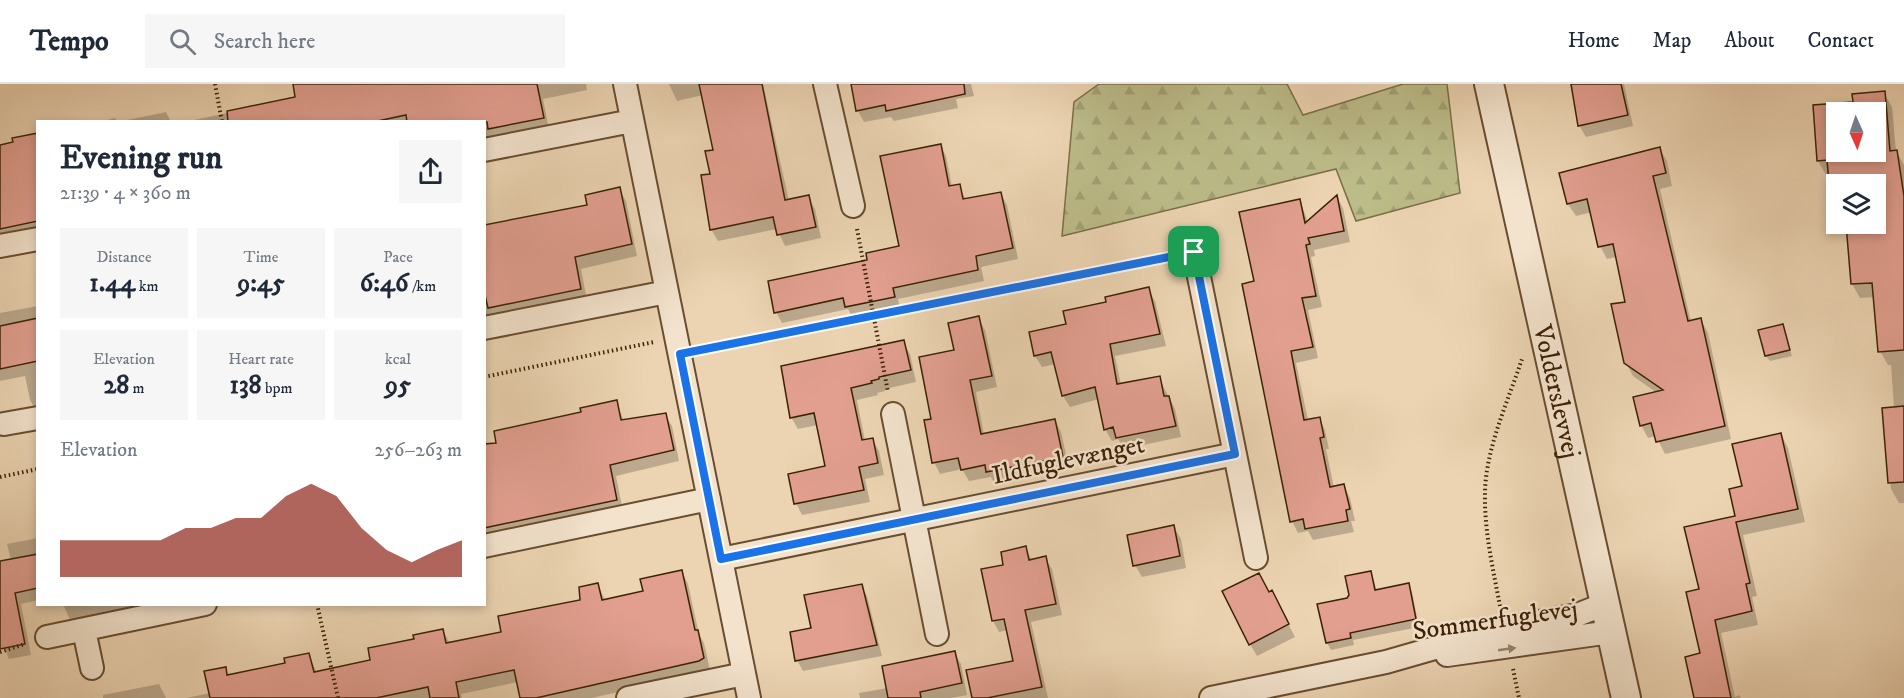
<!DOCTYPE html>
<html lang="en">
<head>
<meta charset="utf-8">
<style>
	:root { --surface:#fff; --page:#f6f6f7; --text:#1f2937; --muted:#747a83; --line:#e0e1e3; --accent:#8f2418 }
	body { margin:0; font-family:"IM FELL DW Pica",serif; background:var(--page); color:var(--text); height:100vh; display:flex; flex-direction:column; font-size:22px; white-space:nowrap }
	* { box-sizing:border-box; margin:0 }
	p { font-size:20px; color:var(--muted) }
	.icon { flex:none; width:33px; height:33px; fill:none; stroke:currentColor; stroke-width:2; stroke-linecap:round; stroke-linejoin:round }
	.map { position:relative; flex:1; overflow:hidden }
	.panel { position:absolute; left:36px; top:36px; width:450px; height:486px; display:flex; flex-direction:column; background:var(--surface); border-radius:0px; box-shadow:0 3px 9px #0003 }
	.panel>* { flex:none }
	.needle { width:39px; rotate:177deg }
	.fabs { position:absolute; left:1826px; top:18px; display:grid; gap:12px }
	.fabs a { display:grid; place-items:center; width:60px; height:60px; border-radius:0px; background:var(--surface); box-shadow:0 3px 9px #0003; font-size:30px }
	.pin { position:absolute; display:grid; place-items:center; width:51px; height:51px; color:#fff; margin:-26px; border-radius:12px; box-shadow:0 3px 9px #0006 }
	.round { display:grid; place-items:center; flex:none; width:63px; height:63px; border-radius:0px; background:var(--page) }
	.summary { display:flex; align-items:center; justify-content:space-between; height:102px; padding:0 24px }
	h1 { font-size:33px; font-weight:700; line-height:45px }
	.stats { display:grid; grid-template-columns:repeat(3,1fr); gap:9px; height:102px; padding:6px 24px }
	.stats div { display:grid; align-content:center; border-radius:0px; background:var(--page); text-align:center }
	.stats b { font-size:26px; font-weight:700 }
	.stats small { font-size:16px; font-weight:400 }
	.stats p { font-size:16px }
	.chart { height:168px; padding:12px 24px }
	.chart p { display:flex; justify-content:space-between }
	.chart svg { width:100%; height:108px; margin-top:6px; fill:var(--accent); opacity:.7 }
	header { display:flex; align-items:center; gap:36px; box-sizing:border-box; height:84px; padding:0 30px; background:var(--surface); border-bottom:2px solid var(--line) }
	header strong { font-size:28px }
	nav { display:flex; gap:33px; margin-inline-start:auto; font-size:21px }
	.search { width:420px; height:54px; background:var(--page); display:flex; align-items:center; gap:15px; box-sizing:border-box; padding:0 21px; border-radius:0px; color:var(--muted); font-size:22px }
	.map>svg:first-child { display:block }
	.forest { fill:url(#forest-firs); stroke:#7c6f47; stroke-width:1.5 }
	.shadow { fill:#0003; fill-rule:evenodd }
	.building { fill:#e29f90; stroke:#3c2205; stroke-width:1.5; fill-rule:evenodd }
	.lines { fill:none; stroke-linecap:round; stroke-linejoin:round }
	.minor-casing { stroke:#684e30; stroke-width:26 }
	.tertiary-casing { stroke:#684e30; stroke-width:32 }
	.path { stroke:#3c2205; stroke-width:4; stroke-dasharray:1.5 3; stroke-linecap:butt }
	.minor { stroke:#f3e3cd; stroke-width:22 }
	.tertiary { stroke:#f3e3cd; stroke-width:28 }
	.oneway { fill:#988269 }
	.route-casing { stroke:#fff; stroke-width:12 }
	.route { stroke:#1a73e8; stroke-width:8 }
	.labels { text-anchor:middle; stroke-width:5; stroke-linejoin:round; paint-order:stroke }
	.street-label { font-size:26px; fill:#3c2205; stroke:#f3e3cd }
</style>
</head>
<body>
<header>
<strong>Tempo</strong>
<div class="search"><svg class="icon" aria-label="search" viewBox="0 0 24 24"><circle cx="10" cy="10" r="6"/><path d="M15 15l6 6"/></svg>Search here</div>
<nav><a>Home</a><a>Map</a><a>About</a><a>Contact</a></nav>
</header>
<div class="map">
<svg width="1904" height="614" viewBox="0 0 1904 614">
	<defs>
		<pattern id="forest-firs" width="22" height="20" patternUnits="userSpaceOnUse" patternTransform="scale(1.5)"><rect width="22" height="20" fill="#bcbc89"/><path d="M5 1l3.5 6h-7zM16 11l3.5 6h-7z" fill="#a2a175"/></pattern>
	</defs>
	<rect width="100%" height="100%" fill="#ecd4b2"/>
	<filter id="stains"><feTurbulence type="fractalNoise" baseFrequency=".00333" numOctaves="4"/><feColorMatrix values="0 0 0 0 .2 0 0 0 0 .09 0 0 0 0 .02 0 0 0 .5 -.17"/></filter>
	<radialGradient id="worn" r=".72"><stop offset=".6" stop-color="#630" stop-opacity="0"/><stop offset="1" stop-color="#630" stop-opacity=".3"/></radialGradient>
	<!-- forest -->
	<path class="forest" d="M1099,0h188l16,31 100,-31h44l13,109 -104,28 -20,-52 -274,67 12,-134z"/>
	<!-- shadow -->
	<path class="shadow" d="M311,0h275l1,6 -44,9 6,30 -65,13v-20h-299l112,-24z
		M669,0h94l26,117 19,-4 7,12 6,29 -36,8 -8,-17 -59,12 -7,-12 4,-78 -12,-56 -26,6z
		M852,0h119l3,12 -18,3 2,9 -64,13 -3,-4 -27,5 -6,-11z
		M1570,0h54l9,42 -47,11 -7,-12z
		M1884,9l8,14 4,44 8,14v338h-5l-8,-14 -8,-80 11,-1 -3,-43h-3l-8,-14 -5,-54 -15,1 -8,-14 -4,-55h-7l-3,-5h37v-40h-39v36l-3,-4 -3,-41h-4l-8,-14 -3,-55 39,-3zM1836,28h39v40h-39z
		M166,28l5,10h-53z
		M115,34l2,4h-17z
		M940,61l6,11 6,31 7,-1 7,14 35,-6 6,11 11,54 -37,8 3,14 -86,18 2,9 -47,10 -5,-9 -66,14 -6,-11 93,-51 31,-14z
		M0,62l38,6v82l-38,2z
		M1659,64l8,13 5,25 -12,3 31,133 10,-2 7,13 23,106 -66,15 -9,-18 -8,2 -7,-13 16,-32 -24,-17 -7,-13 1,-60 -10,-46 -10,2 -7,-13 -8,-34 -16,4 -8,-12z
		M619,105l7,12 11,55 -56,13 6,31 -103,21v-93l105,-22z
		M1337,113l6,11 7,34 -36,8 1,6 -4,1 11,50 -14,3 10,48 -22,5 12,57 11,-2 6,12 4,19h-3l8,39 10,-2 6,12 5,23h-4l3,11 -41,8 -5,-9 -10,2 -6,-12 -36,-239 44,-81 8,21z
		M1148,205l7,12 11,45 -51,10 6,29 38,-7 16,31 6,28 -57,12 -6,-10 -6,2 -7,-12 -6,-30 -29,8 -7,-11 -7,-32 -14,3 -7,-11 -4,-22 36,-9 41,-21z
		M38,222v106h-1l-7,-12 -5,-24 -25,5v-68z
		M978,234l7,12 12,57 -21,5 8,43 71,-15 6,12 8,36 -75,15 -3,-6 -22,4 -7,-12 -22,5 -6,-12 -1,-42 22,-68z
		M1782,242l10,30 -22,5 -4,-5z
		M903,258l7,12 6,28 -31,7v2l-8,2 1,2 -21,5 8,41 7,-2 7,12 5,24 -19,4 5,23 -68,13 -6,-12 31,-35 -9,-43 -20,4 -7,-12z
		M616,318l8,19 41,-6 7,11 7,35 -63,15 7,35 -139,29v-91z
		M1781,350l7,14 17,74 -62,13 14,61 -5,1 6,28 -37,8 14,64 4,-2 2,3h-45l6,-43 -2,-65 36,-73 7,-30z
		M1174,443l7,12 5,29 -44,9 -7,-12z
		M38,454v62l-17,4 10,51 -22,4 -9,-23v-73l11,-3 -4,-16z
		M1025,464l7,12 13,-2 7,11 10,46 -31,7 17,76h-74l40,-36 -6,-32 -9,2 -6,-11 -11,-50 23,-5z
		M682,488l6,12 11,50 5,9 6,27 -4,2 -114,26h-70l-4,-16 -57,12 1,4h-276l24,-5 15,-25 4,8 57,-12 23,-9 8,18 55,-12 -2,-12 73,-19 7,14 53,-11 79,-32 16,-16 7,15 39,-8z
		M1371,488l6,19 31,-6 4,7 7,35 -66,13 1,5 -23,5 -4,-7 21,-44z
		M861,501l6,11 15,60 -79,15 -6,-11 15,-30z
		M1269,509l9,11 17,33 -38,19 -7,-12z
		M63,520h102l-93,20z
		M954,568l7,12 6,31 -16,3h-91l-1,-5 29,-5z
		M159,600l7,14h-63v-3z"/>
	<!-- building -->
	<path class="building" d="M293,0h244l7,34 -56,11 -1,-7h-80l-1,-7 -33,7h-145l-1,-11 68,-14z
		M699,0h63l23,116 24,-5 7,32 -39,8 -4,-18 -63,13 -9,-55 9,-1 -5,-23 8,-1z
		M851,0h113l1,10 -79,17 -1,-6 -29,6z
		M1571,0h50l7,31 -50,11z
		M1885,7l5,60 7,-1 7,46v154l-26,2 -6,-69 -21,1 -5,-60h29v-40h-39v32h-4l-5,-56 -10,1 -4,-56 40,-3 -1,-8zM1836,28h39v40h-39z
		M38,49v88l-38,8v-84l13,-3 -1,-4z
		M941,60l8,42 11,-2 3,15 38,-7 12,56 -37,8 2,14 -85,18 2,9 -50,10 -2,-9 -69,15 -6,-32 99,-21 -1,-7 33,-7 -19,-90z
		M1660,63l6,26 -13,3 35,145 13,-3 24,108 -69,16 -5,-19 -11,3 -7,-29 30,-7 -39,-27 -13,-59 14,-2 -12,-58 -15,3 -11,-48 -20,5 -8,-31z
		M620,103l12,57 -57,13 6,32 -93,19 -4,-17v-66l103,-20 -2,-10z
		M1337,111l7,36 -36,7 2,6 -4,1 10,51 -14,2 11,49 -22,4 13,69 16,-3 4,20 -4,1 10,49 14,-3 6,25 -4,1 2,11 -43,8 -2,-10 -13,3 -48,-238 12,-3 -15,-69 61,-13 5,24z
		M1149,203l11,47 -50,10 7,40 43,-8 4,20h5l7,30 -60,12 -3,-11 -9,3 -9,-43 -33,9 -11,-44 -17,4 -5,-24 37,-8 -3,-13 43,-9 -1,-5z
		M979,232l13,60 -22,4 11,54 74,-15 8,38 -77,15 -1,-7 -24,5 -3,-12 -26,5 -8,-43 7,-1 -12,-62 35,-7 -6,-27z
		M38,234v43l-38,8v-43z
		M1783,240l7,26 -25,6 -7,-26z
		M904,256l7,30 -32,7v2l-8,2 1,2 -21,5 11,52 11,-2 5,25 -19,4 5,23 -70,14 -6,-30 37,-8 -11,-53 -24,5 -9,-52z
		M617,316l4,20 45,-7 8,37 -64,15 7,35 -133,28v-84l12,-1 -2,-12 87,-19 -1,-4z
		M1904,322v76l-16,1 -6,-75z
		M1781,349l17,76 -62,13 14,61 -4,1 6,27 -37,9 16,78h-37l-9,-41 15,-4 -14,-61 13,-3 -15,-62 51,-11 -6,-27 13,-3 -10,-42z
		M1174,441l6,31 -47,10 -6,-31z
		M1026,462l3,14 17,-4 10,48 -31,6 17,77 -55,11h-15l-6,-28 47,-9 -9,-42 -12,2 -11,-52 22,-4 -2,-13z
		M38,470v34l-23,5 10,51 -25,5v-88z
		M682,486l13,60h3l6,28 -5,3 -163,37h-16l-6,-28 -58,12 3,16h-29l-2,-11 -52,11h-166l-6,-27 22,-4 1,8 58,-12 -1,-5 25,-5 5,19 56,-12 -2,-12 46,-9 -1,-4 30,-6 3,14 55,-11 -3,-16 82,-16 -1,-13 19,-4 4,17 41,-9 -3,-12z
		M1371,487l4,19 34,-7 7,36 -66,14 1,5 -25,5 -9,-39 30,-6 2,-3 -4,-19z
		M1259,489l10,19 3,-2 17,34 -40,21 -27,-54z
		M862,500l15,61 -82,16 -5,-29 21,-4 -7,-33z
		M955,567l7,32 -42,9 1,6h-33l-6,-32z"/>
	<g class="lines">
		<!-- minor casing -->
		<g class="minor-casing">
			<path id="minor" d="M625,0l124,614
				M825,0l28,122
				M484,66l148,-29
				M0,162l38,-7
				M1194,168l62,306
				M484,244l183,-36
				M893,330l44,220
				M4,340l34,-6
				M484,462l225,-47
				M721,475l514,-105
				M84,546l8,38
				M47,553l158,-33
				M1447,571l164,-23
				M628,614l116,-24
				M1211,614l175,-36 115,-33 76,-14 28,-11"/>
		</g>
		<!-- tertiary casing -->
		<g class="tertiary-casing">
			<g id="tertiary">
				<path id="s1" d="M1489,0l137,614"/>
			</g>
		</g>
		<!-- path -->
		<path class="path" d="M215,0l7,38
			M857,145l31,163
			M704,265l466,-92
			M484,293l170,-35
			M0,393l38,-8
			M317,520l21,94
			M1500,522c-7,-37 -16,-76 -15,-114 1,-44 23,-91 37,-133
			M0,568l25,-8
			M1513,585l6,29"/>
		<!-- minor -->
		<use href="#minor" class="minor"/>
		<!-- tertiary -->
		<use href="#tertiary" class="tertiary"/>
	</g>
	<!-- one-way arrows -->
	<defs><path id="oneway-solid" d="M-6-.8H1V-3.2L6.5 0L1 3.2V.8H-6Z" transform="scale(1.5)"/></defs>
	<use class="oneway" href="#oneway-solid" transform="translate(1507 565) rotate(-8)"/>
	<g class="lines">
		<!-- route casing -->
		<g class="route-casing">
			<path id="route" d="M1194,168l41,202 -514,105 -41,-205z"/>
		</g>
		<!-- route -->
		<use href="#route" class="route"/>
	</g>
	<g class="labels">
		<!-- street labels -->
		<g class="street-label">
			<text dy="9" stroke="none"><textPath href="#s1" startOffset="315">Volderslevvej</textPath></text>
			<text transform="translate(1068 375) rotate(-12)" y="9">Ildfuglevænget</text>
			<text transform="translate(1495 535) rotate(-8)" y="9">Sommerfuglevej</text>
		</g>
	</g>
	<rect width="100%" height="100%" filter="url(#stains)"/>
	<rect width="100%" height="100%" fill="url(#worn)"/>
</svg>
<div class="fabs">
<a><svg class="needle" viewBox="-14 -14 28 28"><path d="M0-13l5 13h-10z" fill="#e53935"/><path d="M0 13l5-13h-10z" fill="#747a83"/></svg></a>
<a><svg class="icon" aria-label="layers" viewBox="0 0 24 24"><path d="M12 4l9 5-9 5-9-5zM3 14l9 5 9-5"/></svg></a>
</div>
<div class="pin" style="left:1194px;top:168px;background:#1e9e55"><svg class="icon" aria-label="arrive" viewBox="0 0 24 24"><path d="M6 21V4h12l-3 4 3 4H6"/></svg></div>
<section class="panel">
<div class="summary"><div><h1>Evening run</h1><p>21:39 · 4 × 360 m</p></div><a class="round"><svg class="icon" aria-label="share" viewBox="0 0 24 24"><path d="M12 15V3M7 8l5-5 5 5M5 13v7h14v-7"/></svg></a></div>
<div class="stats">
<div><p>Distance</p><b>1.44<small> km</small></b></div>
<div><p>Time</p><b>9:45</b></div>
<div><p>Pace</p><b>6:46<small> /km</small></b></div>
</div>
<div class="stats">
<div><p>Elevation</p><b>28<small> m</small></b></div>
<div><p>Heart rate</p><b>138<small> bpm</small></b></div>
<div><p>kcal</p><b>95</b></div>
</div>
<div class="chart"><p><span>Elevation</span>256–263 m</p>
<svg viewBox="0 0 160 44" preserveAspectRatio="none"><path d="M0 44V29L10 29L20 29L30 29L40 29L50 24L60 24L70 20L80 20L90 11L100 6L110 11L120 24L130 33L140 38L150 33L160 29V44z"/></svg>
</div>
</section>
</div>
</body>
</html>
